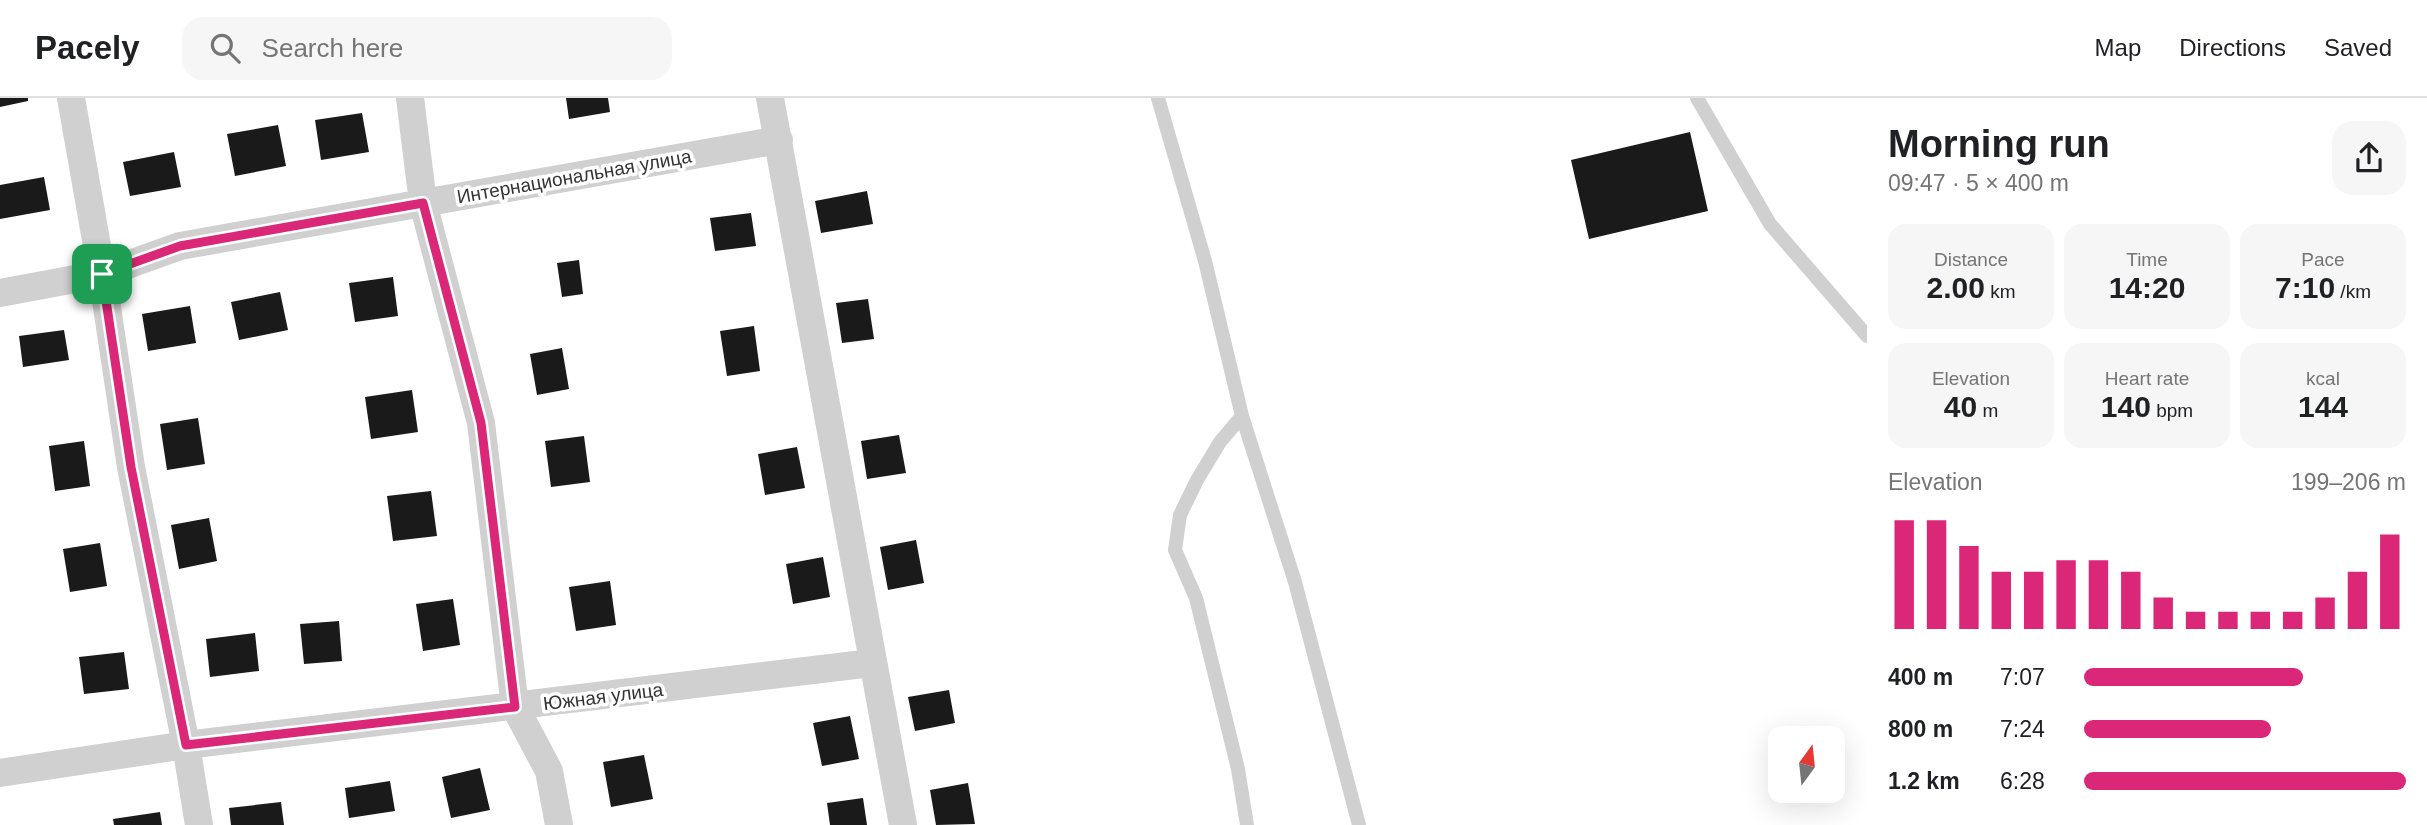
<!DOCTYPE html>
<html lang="en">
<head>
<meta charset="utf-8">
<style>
	:root { --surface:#fff; --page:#f6f6f6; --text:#202124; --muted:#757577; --line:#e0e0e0; --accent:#db2777 }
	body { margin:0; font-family:Helvetica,sans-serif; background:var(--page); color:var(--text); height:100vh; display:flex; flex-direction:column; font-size:26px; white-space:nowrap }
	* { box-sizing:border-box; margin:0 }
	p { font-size:23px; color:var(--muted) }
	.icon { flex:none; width:38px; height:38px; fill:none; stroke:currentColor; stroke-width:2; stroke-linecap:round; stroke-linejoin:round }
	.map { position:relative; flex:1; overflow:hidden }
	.side { display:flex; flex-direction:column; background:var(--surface); width:560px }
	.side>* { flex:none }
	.needle { width:46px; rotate:15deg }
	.controls { position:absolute; left:1768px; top:628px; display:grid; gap:14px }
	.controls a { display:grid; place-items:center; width:77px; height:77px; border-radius:14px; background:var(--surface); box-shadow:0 7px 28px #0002; font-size:35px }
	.pin { position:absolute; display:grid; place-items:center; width:60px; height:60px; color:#fff; margin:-30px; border-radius:14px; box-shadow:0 4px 10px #0006 }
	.round { display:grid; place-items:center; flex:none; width:74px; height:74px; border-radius:21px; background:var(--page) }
	.summary { display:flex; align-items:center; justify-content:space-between; height:119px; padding:0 21px }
	h1 { font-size:38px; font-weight:600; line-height:52px }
	.stats { display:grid; grid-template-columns:repeat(3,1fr); gap:10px; height:119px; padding:7px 21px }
	.stats div { display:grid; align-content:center; border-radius:18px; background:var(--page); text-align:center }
	.stats b { font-size:30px; font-weight:600 }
	.stats small { font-size:19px; font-weight:400 }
	.stats p { font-size:19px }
	.chart { height:196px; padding:14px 21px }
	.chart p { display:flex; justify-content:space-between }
	.chart svg { width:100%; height:126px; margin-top:7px; stroke:var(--accent); stroke-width:6 }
	ul { padding:0 21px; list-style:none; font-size:23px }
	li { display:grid; grid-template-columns:112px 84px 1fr; align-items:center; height:52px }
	li i { height:18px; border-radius:9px; background:var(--accent) }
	header { display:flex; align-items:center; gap:42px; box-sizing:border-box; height:98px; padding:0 35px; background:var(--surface); border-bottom:2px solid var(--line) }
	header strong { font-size:33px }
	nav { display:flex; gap:38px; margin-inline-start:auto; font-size:24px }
	.search { width:490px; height:63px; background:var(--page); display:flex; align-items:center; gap:18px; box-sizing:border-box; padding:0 24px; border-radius:21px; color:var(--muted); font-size:26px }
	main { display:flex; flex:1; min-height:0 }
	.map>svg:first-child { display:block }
	.building { fill:#1a1a1a }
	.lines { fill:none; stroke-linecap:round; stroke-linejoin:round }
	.lane { stroke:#d0d0d0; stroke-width:14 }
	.street { stroke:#d0d0d0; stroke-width:28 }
	.route-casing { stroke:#fff; stroke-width:14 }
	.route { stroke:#db2777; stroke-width:9 }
	.labels { text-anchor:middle; stroke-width:7; stroke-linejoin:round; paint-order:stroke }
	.street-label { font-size:19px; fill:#333; stroke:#fff }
</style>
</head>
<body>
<header>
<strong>Pacely</strong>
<div class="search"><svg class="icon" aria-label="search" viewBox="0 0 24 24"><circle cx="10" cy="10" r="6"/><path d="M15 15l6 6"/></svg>Search here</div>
<nav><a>Map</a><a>Directions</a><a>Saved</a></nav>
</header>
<main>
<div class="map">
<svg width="1867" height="727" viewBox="0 0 1867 727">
	<rect width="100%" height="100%" fill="#fff"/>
	<!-- building -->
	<path class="building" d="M0,0h28v3l-28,6z
		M566,0h42l2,14 -41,7z
		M362,15l7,39 -48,8 -6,-40z
		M278,27l8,41 -51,10 -8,-42z
		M1690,34l18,79 -119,28 -18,-79z
		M174,54l7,35 -51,9 -7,-34z
		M44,79l6,33 -50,9v-34z
		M867,93l6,33 -52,9 -6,-32z
		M751,115l5,33 -41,5 -5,-33z
		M579,162l4,34 -21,3 -5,-34z
		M393,179l5,39 -43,6 -6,-39z
		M280,194l8,38 -49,10 -8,-38z
		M868,201l6,40 -32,4 -6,-40z
		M190,208l6,37 -48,8 -6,-37z
		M754,228l6,45 -33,5 -7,-45z
		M64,232l5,30 -46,7 -4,-31z
		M562,250l7,41 -32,6 -7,-41z
		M412,292l6,42 -47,7 -6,-42z
		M198,320l7,46 -38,6 -7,-46z
		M899,337l7,38 -39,6 -6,-38z
		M584,338l6,46 -39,5 -6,-46z
		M84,343l6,45 -35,5 -6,-45z
		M797,349l8,41 -40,7 -7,-41z
		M431,393l6,45 -44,5 -6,-45z
		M209,420l8,43 -38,8 -8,-44z
		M916,442l8,43 -36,7 -8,-43z
		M100,445l7,43 -37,6 -7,-43z
		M823,459l7,40 -37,7 -7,-40z
		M610,483l6,44 -40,6 -7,-44z
		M453,501l7,46 -37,6 -7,-47z
		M339,523l3,40 -38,3 -4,-40z
		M255,535l4,38 -49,6 -4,-38z
		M124,554l5,37 -45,5 -5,-37z
		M949,592l6,33 -40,8 -7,-34z
		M850,618l9,43 -37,7 -9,-43z
		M644,657l9,44 -42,8 -8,-45z
		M480,670l10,42 -39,8 -9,-41z
		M390,683l5,30 -46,7 -4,-30z
		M968,685l7,41 -39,1 -6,-35z
		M863,700l4,27h-37l-3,-22z
		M281,704l3,23h-53l-2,-17z
		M160,714l2,13h-48l-1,-6z"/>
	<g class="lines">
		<!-- lane -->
		<path class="lane" d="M1158,0l47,163 37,155 -22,26 -23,38 -17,35 -5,35 21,48 42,171 9,56
			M1697,0l73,126 97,112
			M1242,318l53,166 64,243"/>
		<!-- street -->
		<path class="street" d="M71,0l31,176 29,193 55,278 13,80
			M410,0l13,105 58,220 34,284 34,64 10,54
			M770,0l133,727
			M0,195l102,-19 78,-28 599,-106
			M0,675l186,-28 686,-82"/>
	</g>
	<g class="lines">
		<!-- route casing -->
		<g class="route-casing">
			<path id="route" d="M423,105l58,220 34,284 -329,38 -55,-278 -29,-193 78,-28z"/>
		</g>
		<!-- route -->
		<use href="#route" class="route"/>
	</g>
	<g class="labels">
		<!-- street labels -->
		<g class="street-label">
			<text transform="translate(574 78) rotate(-10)" y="7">Интернациональная улица</text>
			<text transform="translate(603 598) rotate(-7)" y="7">Южная улица</text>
		</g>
	</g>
</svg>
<div class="controls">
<a><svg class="needle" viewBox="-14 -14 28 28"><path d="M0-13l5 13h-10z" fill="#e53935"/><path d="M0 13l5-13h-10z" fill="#757577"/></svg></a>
</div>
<div class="pin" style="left:102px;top:176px;background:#1e9e55"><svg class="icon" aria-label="arrive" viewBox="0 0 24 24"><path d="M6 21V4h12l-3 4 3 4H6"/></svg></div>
</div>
<section class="side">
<div class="summary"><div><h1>Morning run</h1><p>09:47 · 5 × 400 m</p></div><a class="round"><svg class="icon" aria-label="share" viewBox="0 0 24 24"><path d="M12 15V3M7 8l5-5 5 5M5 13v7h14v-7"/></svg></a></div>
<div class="stats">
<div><p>Distance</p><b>2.00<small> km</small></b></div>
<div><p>Time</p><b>14:20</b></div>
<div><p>Pace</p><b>7:10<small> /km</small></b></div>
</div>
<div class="stats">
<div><p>Elevation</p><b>40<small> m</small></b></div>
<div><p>Heart rate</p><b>140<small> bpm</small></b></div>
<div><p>kcal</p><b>144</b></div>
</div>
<div class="chart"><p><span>Elevation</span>199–206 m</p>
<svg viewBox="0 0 160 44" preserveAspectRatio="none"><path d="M5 44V6M15 44V6M25 44V15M35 44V24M45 44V24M55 44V20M65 44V20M75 44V24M85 44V33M95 44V38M105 44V38M115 44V38M125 44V38M135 44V33M145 44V24M155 44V11"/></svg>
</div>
<ul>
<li><b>400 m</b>7:07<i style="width:68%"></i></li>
<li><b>800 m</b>7:24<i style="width:58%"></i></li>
<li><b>1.2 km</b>6:28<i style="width:100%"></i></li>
</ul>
</section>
</main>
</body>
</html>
